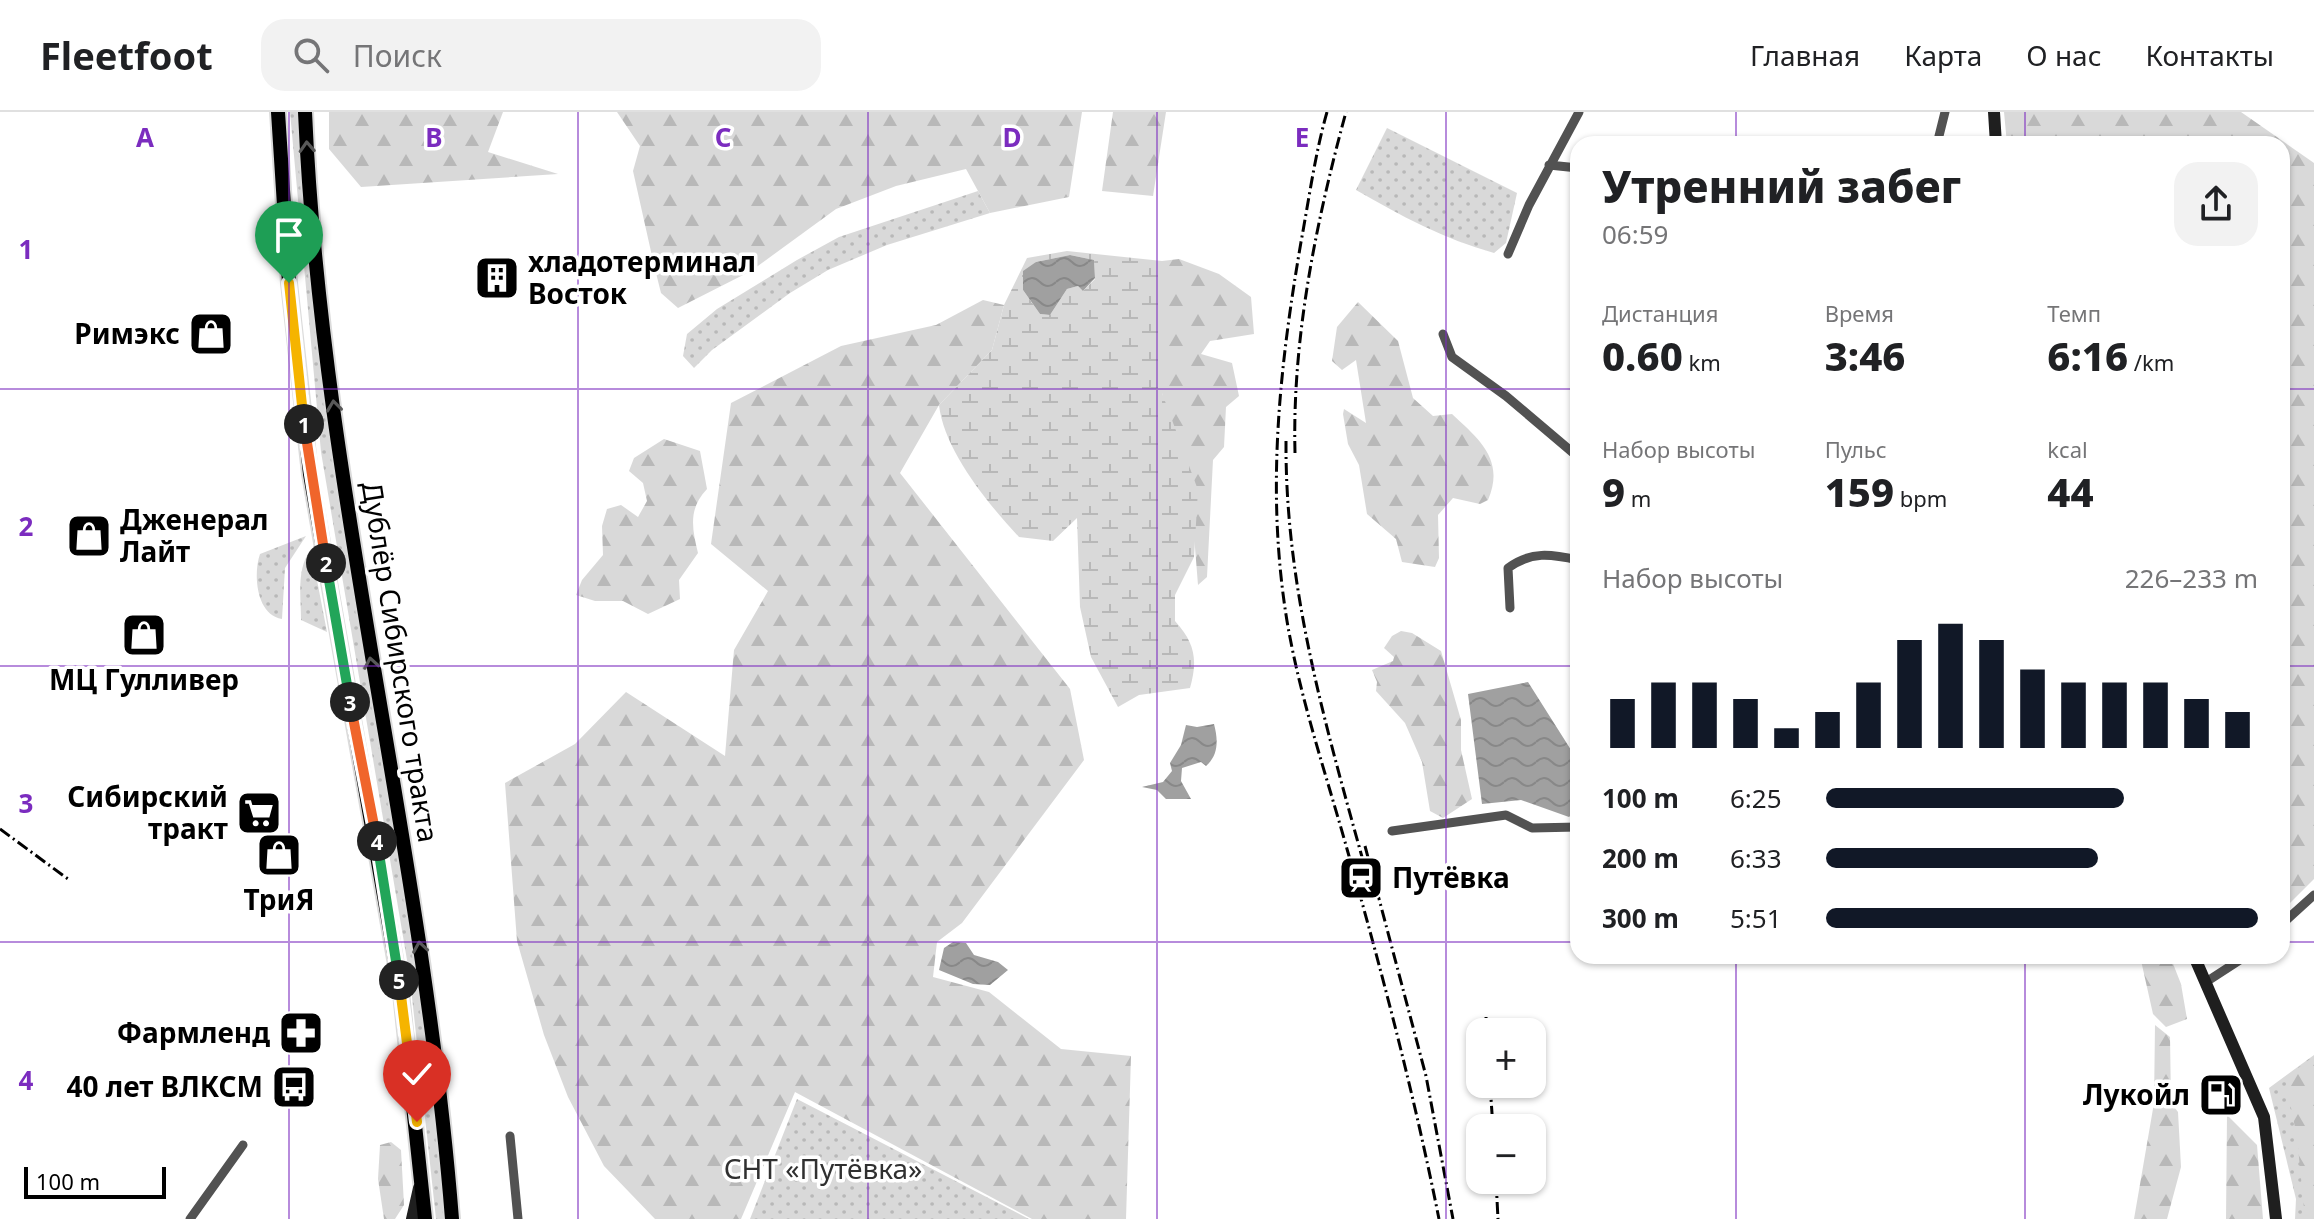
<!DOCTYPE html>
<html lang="ru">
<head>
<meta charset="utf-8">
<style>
	:root { --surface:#fff; --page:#f2f2f2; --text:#202124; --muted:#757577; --line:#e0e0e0; --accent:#111827 }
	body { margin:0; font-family:"Noto Sans",sans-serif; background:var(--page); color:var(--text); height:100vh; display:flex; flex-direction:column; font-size:30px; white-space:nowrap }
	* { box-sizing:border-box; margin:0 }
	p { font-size:26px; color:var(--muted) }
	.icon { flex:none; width:44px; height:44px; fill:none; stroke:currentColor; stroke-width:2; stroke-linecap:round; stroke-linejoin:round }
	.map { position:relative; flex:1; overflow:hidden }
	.details { position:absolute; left:1570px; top:24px; width:720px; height:828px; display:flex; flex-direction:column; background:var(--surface); border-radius:24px; box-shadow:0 2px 6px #0004 }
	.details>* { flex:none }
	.fabs { position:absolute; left:1466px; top:906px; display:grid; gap:16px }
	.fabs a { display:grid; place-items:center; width:80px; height:80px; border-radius:16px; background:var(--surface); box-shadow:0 2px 6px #0004; font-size:40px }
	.scale { position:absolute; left:24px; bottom:20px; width:142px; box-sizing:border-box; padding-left:8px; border:4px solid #000; border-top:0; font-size:22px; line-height:28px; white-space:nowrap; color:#000; -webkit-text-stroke:6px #fff; paint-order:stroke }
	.pin { position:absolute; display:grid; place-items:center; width:68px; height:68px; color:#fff; margin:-82px -34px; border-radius:50% 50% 50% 0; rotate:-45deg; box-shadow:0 0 8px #0007 }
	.pin .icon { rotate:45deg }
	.km { position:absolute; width:40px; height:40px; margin:-20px; border-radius:50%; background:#222; color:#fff; font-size:22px; line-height:40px; text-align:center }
	.round { display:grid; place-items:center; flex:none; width:84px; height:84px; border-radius:24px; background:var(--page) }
	.headline { display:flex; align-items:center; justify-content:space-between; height:136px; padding:0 32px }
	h1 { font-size:44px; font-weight:800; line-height:60px }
	.stats { display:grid; grid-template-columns:repeat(3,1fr); gap:12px; height:136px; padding:8px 32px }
	.stats div { display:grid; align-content:center }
	.stats b { font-size:40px; font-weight:800 }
	.stats small { font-size:22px; font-weight:400 }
	.stats p { font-size:22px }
	.chart { height:224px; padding:16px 32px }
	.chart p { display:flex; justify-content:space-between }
	.chart svg { width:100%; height:144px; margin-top:8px; stroke:var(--accent); stroke-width:6 }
	ul { padding:0 32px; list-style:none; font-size:26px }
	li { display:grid; grid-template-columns:128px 96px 1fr; align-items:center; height:60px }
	li i { height:20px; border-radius:10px; background:var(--accent) }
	header { display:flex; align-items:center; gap:48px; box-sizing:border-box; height:112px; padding:0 40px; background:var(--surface); border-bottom:2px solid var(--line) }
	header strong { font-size:38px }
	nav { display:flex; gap:44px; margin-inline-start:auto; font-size:28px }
	.search { width:560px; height:72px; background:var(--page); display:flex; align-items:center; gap:20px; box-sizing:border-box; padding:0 28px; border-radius:24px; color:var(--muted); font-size:30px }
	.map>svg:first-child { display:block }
	.green { fill:url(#green-dots) }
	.forest { fill:url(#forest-firs) }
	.wetland { fill:url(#wetland-marsh); fill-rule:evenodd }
	.water { fill:url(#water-waves) }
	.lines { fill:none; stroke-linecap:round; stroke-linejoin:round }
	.primary-casing { stroke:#dbdbdb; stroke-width:18 }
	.minor { stroke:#525252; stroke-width:9 }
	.secondary { stroke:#1f1f1f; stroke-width:12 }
	.primary { stroke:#000; stroke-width:14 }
	.rail { stroke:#000; stroke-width:3; stroke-dasharray:12 4 2 4; stroke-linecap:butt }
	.oneway { stroke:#595959 }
	.split-1-casing { stroke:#fff; stroke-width:16 }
	.split-2-casing { stroke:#fff; stroke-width:16 }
	.split-3-casing { stroke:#fff; stroke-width:16 }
	.split-4-casing { stroke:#fff; stroke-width:16 }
	.split-5-casing { stroke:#fff; stroke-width:16 }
	.split-6-casing { stroke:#fff; stroke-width:16 }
	.split-1 { stroke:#f5b400; stroke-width:10 }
	.split-2 { stroke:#f0652b; stroke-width:10 }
	.split-3 { stroke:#22a559; stroke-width:10 }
	.split-4 { stroke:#f0652b; stroke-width:10 }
	.split-5 { stroke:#22a559; stroke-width:10 }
	.split-6 { stroke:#f5b400; stroke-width:10 }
	.grid { fill:none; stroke:#7b2cbf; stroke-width:2; stroke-opacity:0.55 }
	.labels { text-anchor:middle; stroke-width:7; stroke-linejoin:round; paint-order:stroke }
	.poi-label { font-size:28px; font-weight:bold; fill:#000; stroke:#fff; text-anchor:end }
	.street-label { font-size:28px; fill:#000; stroke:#fff }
	.park-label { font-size:28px; fill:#303030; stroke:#fff }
	.grid-label { font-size:26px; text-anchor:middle; font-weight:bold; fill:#7b2cbf; stroke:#fff; stroke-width:7; stroke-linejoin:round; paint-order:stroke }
</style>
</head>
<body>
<header>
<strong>Fleetfoot</strong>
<div class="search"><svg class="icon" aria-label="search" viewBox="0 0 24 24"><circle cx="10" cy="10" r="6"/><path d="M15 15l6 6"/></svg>Поиск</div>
<nav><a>Главная</a><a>Карта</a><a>О нас</a><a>Контакты</a></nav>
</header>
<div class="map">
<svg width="2314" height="1107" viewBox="0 0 2314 1107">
	<defs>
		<pattern id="green-dots" width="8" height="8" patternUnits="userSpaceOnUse" patternTransform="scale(2)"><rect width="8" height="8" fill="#d9d9d9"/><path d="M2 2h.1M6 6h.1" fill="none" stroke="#b8b8b8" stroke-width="1.8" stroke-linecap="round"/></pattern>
		<pattern id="forest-firs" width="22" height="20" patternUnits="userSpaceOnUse" patternTransform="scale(2)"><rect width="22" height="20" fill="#d9d9d9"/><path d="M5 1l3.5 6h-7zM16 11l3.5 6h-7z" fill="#b8b8b8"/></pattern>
		<pattern id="wetland-marsh" width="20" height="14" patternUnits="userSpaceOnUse" patternTransform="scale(2)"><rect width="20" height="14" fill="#d9d9d9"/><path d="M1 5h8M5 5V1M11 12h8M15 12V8" fill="none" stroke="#b8b8b8"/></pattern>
		<pattern id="water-waves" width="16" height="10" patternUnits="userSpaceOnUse" patternTransform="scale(2)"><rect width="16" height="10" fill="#a0a0a0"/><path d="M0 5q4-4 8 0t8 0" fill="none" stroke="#888"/></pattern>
	</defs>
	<rect width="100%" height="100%" fill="#fff"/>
	<!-- green -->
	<path class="green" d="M290,0h10l17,223 20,159 80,471 -9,1 -87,-514z
		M1387,16l130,65 -11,50 -12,10c-50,-14 -93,-37 -138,-63z
		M978,79l12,22 -103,32 -59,25 -38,23 -78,57 -18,18 -11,-12 4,-22 30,-25 80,-49 42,-23z
		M306,424l-21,32 -3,51c-26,-4 -29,-45 -22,-65z
		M311,437l16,83 -26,-12c0,-23 -5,-51 10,-71z
		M420,875l25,232h-9l-25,-231z
		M2314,943v164h-19l1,-20 -27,-111z
		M797,987l232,120h-279z"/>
	<!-- forest -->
	<path class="forest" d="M329,0h174l-15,40 70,22 -197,13 -32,-38z
		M617,0h465l-13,85 -79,16 -24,-44 -70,17 -60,23 -85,62 -73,37 -17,-15 -7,-28 -21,-94 7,-25z
		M1113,0h53l-13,84 -51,-5z
		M2004,0h237l73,51v716l-32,32v-767h-275z
		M1179,147l40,15 32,23 3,37 -44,7 -9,13 31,9 7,33 -13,11 -2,40 -11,13 -6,117 -9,8 -4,-50 -32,-142v-132z
		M983,188l21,5 -12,45 -53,55 -39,68 170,216 14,71 -122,163 -25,19 -4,35 56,15 72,57 70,7 -5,163h-94l-237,-127 -54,127h-86l-51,-53 -36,-69 -24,-62 -27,-94 -12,-158 70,-39 51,-52 99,64 9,-106 34,-59 -57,-47 20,-141 110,-57 95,-21z
		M1358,190l40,39 15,57 20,18 19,-2c28,26 53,46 36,86l-8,4 -27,-6 -15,17 1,43 -4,9 -33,-5 -6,-23 -29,-25 -8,-49 -11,-21 -5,-30 1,-5 22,14 -10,-63 -14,10 -10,-9 5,-34z
		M664,327l36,12 7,38c-19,20 -15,39 -9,64l-19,27 1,19 -32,15 -25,-13h-28l-19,-6 6,-15 21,-25 -1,-29 5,-17 14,-4 17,12 9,-16 -4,-18 -14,-12 5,-13z
		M1401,519l11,2 29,18 20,69v30l11,49 -29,19 -13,-7 -8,-49 -17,-39 -29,-32 1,-9 -5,-12 21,-9 1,-4 -10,-9 8,-12z
		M2140,844h30l11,28 6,35 -21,8 -13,-13z
		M2155,913l15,12 1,66 7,9 3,55 -14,52h-33l20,-116z
		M2314,944v163h-9l-8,-82 -12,-59z
		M2227,1003l30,30 6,74h-37z
		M391,1030l10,8 3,55 -9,14h-11l-6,-40 2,-34z"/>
	<!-- wetland -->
	<path class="wetland" d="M1067,139l95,10v132l36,97 -4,67 -19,38v26c20,22 23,39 15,67l-51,7 -21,12 -27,-50 -11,-50 -3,-89 -24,23 -34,-4c-31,-33 -75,-87 -80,-132l53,-55 12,-45 23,-47zM1070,143l24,5 1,19 -12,12 -5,-5 -11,3 -17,26 -10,-1 -17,-24 13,-28z"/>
	<!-- water -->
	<path class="water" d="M1070,143l24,5 1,18 -12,13 -5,-5 -11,3 -17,26 -10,-1 -17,-24v-19l13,-9z
		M1528,570l50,79v47l-9,9 -48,-17 -39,4 -14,-110z
		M1214,612c4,15 5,31 -8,42l-5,-4 -19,6 -1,13 10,18h-25l-9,-9 -15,-3 21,-5 9,-11 -2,-8 11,-18 5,-20 11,2z
		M953,830l13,1 8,12 24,7 10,8 -18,15 -17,-1 -34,-14 5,-22z"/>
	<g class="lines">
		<!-- primary casing -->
		<g class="primary-casing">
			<path id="primary" d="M278,0l11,171 21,191 91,519 24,226
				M305,0c16,373 118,736 147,1107"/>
		</g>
		<!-- minor -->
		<path class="minor" d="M1937,32l8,-32
			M1549,53l29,3
			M1508,142l21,-49 50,-93
			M1443,222l9,23 54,39 72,61
			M1510,496l-2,-40c23,-17 43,-14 70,-8
			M1392,719l114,-16 26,13 46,-1
			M2282,812l32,-29
			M2206,870l40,-26
			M510,1024l8,83
			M190,1107l53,-74"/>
		<!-- secondary -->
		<path class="secondary" d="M1994,0l2,32
			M2194,844l70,161 12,102
			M412,1107l7,-31"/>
		<!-- primary -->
		<use href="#primary" class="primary"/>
		<!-- rail -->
		<path class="rail" d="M1327,0c-12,42 -18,87 -26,130 -22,128 -35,251 -14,379 13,77 39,153 60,228 35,123 67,245 92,370
			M1286,329c-1,144 38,279 76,416
			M1295,341c-3,-114 21,-231 51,-341
			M0,717l68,50
			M1365,734l61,230 27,143
			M1486,905l1,15
			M1490,972l3,44
			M1496,1068l2,39"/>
	</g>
	<!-- one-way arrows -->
	<defs><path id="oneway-chevron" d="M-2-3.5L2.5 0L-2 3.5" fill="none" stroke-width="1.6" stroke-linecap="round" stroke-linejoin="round" transform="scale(2)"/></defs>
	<g class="oneway">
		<use href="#oneway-chevron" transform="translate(307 35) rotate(-93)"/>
		<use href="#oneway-chevron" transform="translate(334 294) rotate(-97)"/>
		<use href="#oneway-chevron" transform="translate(371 551) rotate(-100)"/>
		<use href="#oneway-chevron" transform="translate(420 835) rotate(-99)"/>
	</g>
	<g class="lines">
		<!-- split-1 casing -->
		<g class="split-1-casing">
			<path id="split-1" d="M289,171l15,141"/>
		</g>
		<!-- split-2 casing -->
		<g class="split-2-casing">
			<path id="split-2" d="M304,312l22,139"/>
		</g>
		<!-- split-3 casing -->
		<g class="split-3-casing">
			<path id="split-3" d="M326,451l24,139"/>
		</g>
		<!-- split-4 casing -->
		<g class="split-4-casing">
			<path id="split-4" d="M350,590l27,139"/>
		</g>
		<!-- split-5 casing -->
		<g class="split-5-casing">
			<path id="split-5" d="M377,729l22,139"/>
		</g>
		<!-- split-6 casing -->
		<g class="split-6-casing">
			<path id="split-6" d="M399,868l18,142"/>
		</g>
		<!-- split-1 -->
		<use href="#split-1" class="split-1"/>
		<!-- split-2 -->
		<use href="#split-2" class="split-2"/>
		<!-- split-3 -->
		<use href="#split-3" class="split-3"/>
		<!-- split-4 -->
		<use href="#split-4" class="split-4"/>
		<!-- split-5 -->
		<use href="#split-5" class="split-5"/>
		<!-- split-6 -->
		<use href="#split-6" class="split-6"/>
	</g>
	<!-- grid -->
	<path class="grid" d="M289,0v1107M578,0v1107M868,0v1107M1157,0v1107M1446,0v1107M1736,0v32M2025,0v32M0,277h1578M2282,277h32M0,554h1578M2282,554h32M0,830h1578M2282,830h32M1736,844v263M2025,844v263"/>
	<!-- icons -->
	<defs>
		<g id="building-square" transform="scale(2.3)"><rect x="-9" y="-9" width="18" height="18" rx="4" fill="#000" stroke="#fff"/><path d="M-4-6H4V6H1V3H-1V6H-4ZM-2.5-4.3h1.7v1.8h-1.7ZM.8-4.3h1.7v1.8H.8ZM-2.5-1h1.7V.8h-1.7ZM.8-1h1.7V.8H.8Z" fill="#fff"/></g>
		<g id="shop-square" transform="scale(2.3)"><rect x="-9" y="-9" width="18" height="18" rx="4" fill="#000" stroke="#fff"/><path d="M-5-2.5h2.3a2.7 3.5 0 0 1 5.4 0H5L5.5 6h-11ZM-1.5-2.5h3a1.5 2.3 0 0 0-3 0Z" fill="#fff"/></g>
		<g id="supermarket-square" transform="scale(2.3)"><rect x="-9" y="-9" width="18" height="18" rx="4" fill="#000" stroke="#fff"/><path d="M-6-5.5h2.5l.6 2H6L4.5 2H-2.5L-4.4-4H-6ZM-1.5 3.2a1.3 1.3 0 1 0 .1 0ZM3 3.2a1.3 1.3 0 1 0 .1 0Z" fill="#fff"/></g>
		<g id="station-square" transform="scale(2.3)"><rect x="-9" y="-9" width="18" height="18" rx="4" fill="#000" stroke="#fff"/><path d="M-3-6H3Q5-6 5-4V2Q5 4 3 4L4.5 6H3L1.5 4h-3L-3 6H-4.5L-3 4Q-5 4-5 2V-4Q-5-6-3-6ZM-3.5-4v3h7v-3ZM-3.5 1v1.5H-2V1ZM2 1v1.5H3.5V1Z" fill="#fff"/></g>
		<g id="pharmacy-square" transform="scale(2.3)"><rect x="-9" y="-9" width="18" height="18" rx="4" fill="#000" stroke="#fff"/><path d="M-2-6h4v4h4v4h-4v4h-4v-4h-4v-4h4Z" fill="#fff"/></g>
		<g id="bus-square" transform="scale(2.3)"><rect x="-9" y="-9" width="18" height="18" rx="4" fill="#000" stroke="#fff"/><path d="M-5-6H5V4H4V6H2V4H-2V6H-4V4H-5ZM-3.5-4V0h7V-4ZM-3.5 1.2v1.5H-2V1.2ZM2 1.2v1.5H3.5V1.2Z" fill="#fff"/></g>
		<g id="fuel-square" transform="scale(2.3)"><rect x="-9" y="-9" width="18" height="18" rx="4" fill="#000" stroke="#fff"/><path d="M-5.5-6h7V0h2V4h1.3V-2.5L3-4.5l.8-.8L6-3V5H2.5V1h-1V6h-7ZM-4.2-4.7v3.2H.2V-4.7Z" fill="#fff"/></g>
	</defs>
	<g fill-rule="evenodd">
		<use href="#building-square" x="497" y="166"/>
		<use href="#shop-square" x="211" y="222"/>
		<use href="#shop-square" x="89" y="424"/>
		<use href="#shop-square" x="144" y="523"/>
		<use href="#supermarket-square" x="259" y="701"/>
		<use href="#shop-square" x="279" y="743"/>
		<use href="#station-square" x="1361" y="766"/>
		<use href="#pharmacy-square" x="301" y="921"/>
		<use href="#bus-square" x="294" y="975"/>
		<use href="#fuel-square" x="2221" y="983"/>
	</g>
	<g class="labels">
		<!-- poi labels -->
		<g class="poi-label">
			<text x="528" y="160" text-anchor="start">хладотерминал<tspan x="528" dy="32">Восток</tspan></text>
			<text x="180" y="232">Римэкс</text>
			<text x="120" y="418" text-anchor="start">Дженерал<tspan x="120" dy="32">Лайт</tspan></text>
			<text x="144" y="578" text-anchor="middle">МЦ Гулливер</text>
			<text x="228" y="695">Сибирский<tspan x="228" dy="32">тракт</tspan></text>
			<text x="1392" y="776" text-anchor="start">Путёвка</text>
			<text x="279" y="798" text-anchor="middle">ТриЯ</text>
			<text x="270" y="931">Фармленд</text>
			<text x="263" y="985">40 лет ВЛКСМ</text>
			<text x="2190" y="993">Лукойл</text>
		</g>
		<!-- street labels -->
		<g class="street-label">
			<text transform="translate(400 550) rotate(81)" y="10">Дублёр Сибирского тракта</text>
		</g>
		<!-- park labels -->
		<g class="park-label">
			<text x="823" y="1067">СНТ «Путёвка»</text>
		</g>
	</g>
	<g class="grid-label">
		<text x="145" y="35">A</text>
		<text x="434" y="35">B</text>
		<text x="723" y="35">C</text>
		<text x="1012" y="35">D</text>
		<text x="1302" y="35">E</text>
		<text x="26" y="147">1</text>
		<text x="26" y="424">2</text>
		<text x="26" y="701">3</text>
		<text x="26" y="978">4</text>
	</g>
</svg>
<div class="fabs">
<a>+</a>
<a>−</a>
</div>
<div class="scale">100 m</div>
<div class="pin" style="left:289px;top:171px;background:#1e9e55"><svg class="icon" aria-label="arrive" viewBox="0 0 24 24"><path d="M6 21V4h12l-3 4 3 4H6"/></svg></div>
<div class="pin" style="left:417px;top:1010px;background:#d93025"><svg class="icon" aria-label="check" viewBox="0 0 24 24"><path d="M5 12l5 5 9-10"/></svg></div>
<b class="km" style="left:304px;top:312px">1</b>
<b class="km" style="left:326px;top:451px">2</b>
<b class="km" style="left:350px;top:590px">3</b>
<b class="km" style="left:377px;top:729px">4</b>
<b class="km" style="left:399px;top:868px">5</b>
<section class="details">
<div class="headline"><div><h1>Утренний забег</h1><p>06:59</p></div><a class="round"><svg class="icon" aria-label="share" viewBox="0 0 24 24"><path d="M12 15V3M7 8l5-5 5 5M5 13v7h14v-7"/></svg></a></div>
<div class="stats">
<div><p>Дистанция</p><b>0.60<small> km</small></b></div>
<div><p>Время</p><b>3:46</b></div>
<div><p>Темп</p><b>6:16<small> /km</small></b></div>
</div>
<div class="stats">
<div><p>Набор высоты</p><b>9<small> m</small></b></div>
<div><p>Пульс</p><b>159<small> bpm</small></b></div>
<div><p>kcal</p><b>44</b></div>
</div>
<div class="chart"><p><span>Набор высоты</span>226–233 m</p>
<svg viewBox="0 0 160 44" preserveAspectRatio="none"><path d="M5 44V29M15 44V24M25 44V24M35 44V29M45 44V38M55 44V33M65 44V24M75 44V11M85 44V6M95 44V11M105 44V20M115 44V24M125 44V24M135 44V24M145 44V29M155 44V33"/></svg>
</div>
<ul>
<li><b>100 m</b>6:25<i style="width:69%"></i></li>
<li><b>200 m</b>6:33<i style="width:63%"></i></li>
<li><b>300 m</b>5:51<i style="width:100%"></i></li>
</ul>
</section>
</div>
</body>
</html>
